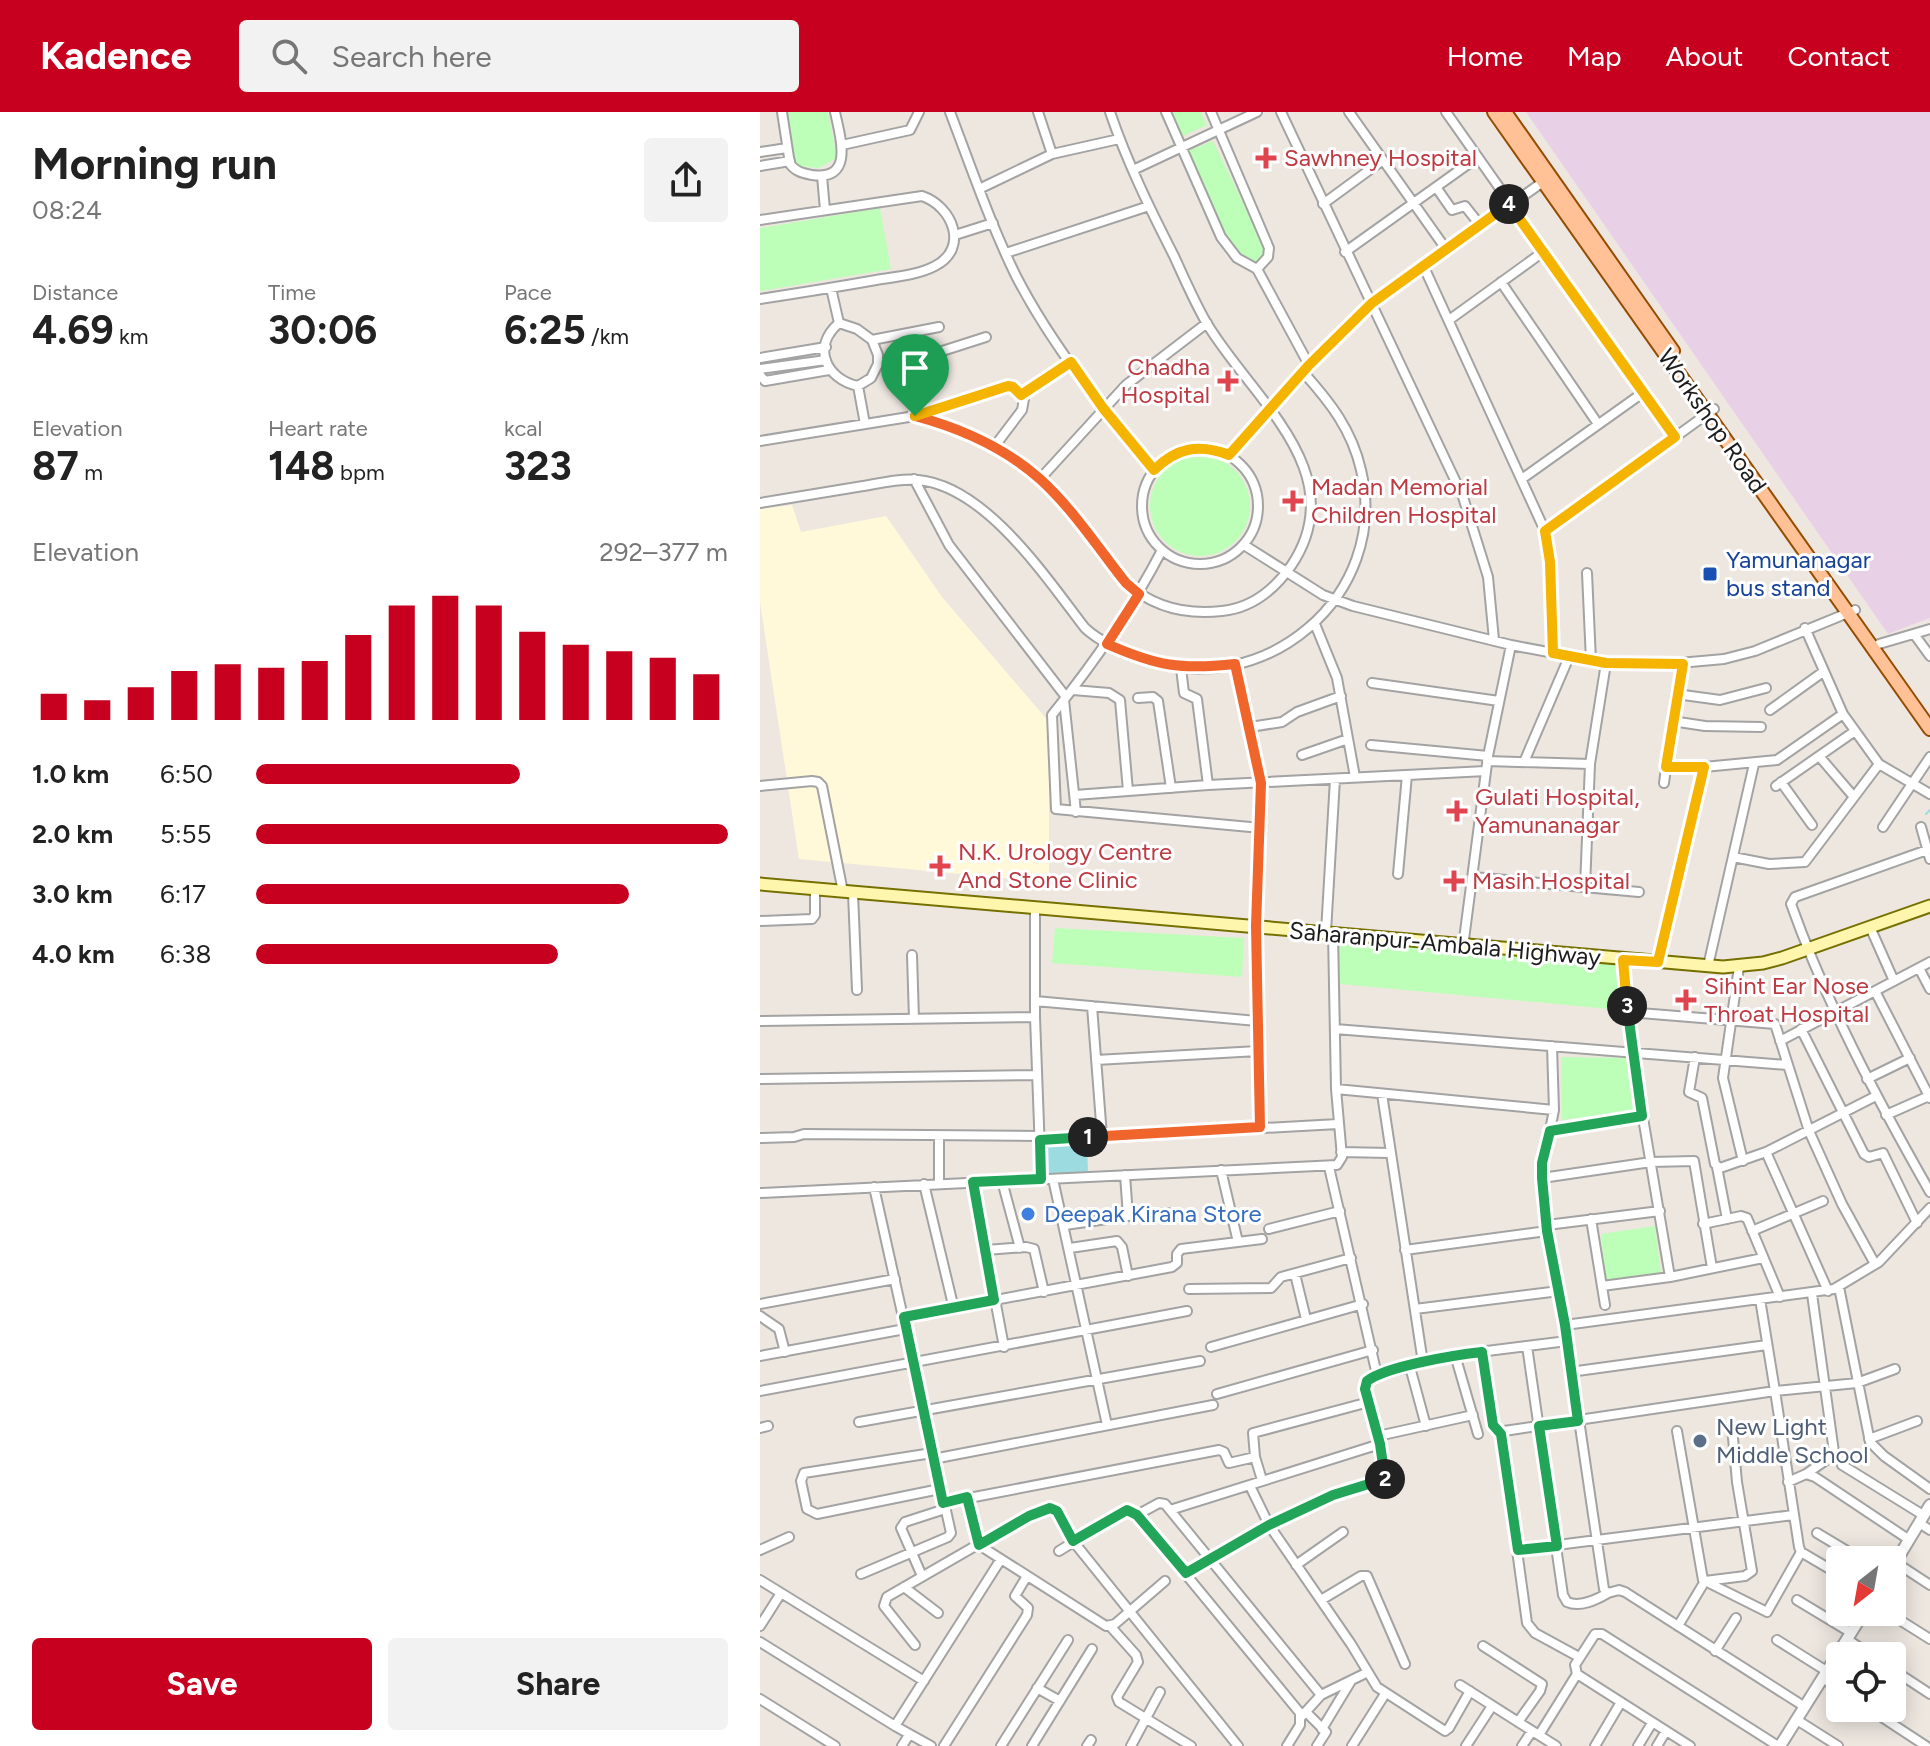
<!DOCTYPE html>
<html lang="en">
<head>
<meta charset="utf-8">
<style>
	:root { --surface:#fff; --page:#f2f2f2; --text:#222; --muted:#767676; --accent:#c8001f }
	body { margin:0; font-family:Figtree,sans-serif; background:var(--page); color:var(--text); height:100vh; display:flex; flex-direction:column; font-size:30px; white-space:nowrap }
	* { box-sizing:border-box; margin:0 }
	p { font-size:26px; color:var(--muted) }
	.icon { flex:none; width:44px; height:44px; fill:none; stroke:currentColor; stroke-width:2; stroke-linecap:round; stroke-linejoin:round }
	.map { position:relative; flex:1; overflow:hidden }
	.details { display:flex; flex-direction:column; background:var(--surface); width:760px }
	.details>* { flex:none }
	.needle { width:52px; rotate:211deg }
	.fabs { position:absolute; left:1066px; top:1434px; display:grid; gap:16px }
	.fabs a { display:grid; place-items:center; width:80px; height:80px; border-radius:8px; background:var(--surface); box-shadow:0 4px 20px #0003; font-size:40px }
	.pin { position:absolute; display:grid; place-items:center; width:68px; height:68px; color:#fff; margin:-82px -34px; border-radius:50% 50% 50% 0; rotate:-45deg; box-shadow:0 0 8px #0007 }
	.pin .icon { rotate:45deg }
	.km { position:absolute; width:40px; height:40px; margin:-20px; border-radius:50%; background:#222; color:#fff; font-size:22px; line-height:40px; text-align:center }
	.round { display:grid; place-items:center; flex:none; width:84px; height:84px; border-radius:8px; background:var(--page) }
	.summary { display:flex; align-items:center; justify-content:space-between; height:136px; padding:0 32px }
	h1 { font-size:44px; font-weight:700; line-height:60px }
	.stats { display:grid; grid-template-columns:repeat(3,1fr); gap:12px; height:136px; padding:8px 32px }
	.stats div { display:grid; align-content:center }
	.stats b { font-size:40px; font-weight:700 }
	.stats small { font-size:22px; font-weight:400 }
	.stats p { font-size:22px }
	.chart { height:224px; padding:16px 32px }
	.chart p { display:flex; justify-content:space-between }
	.chart svg { width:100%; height:144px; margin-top:8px; stroke:var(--accent); stroke-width:6 }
	.primary-button { display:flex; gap:16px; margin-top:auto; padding:16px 32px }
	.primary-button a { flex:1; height:92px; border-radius:8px; background:var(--accent); color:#fff; font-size:32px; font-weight:700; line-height:92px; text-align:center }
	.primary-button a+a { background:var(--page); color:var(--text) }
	ul { padding:0 32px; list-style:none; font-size:26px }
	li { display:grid; grid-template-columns:128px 96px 1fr; align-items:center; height:60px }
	li i { height:20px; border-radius:10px; background:var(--accent) }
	header { display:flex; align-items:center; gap:48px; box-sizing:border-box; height:112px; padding:0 40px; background:var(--accent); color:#fff }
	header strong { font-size:38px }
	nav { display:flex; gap:44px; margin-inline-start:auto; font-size:28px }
	.search { width:560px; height:72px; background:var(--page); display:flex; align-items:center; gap:20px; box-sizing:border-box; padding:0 28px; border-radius:8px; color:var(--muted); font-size:30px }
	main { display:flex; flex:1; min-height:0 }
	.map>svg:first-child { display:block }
	.industrial { fill:#e8d1e7 }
	.education { fill:#fff9d9 }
	.park { fill:#bdfeb8 }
	.water { fill:#9cdce1 }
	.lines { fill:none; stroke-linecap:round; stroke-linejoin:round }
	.stream { stroke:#9cdce1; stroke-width:2 }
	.minor-casing { stroke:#a3a3a3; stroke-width:12 }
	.tertiary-casing { stroke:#a3a3a3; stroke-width:14 }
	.secondary-casing { stroke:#767000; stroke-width:15 }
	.primary-casing { stroke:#944c00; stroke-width:16 }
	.minor { stroke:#fff; stroke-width:8 }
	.tertiary { stroke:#fff; stroke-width:10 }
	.secondary { stroke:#fff6ae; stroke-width:11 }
	.primary { stroke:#ffc195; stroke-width:12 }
	.split-1-casing { stroke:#fff; stroke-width:16 }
	.split-2-casing { stroke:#fff; stroke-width:16 }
	.split-3-casing { stroke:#fff; stroke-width:16 }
	.split-4-casing { stroke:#fff; stroke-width:16 }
	.split-5-casing { stroke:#fff; stroke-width:16 }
	.split-1 { stroke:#f0652b; stroke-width:10 }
	.split-2 { stroke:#22a559; stroke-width:10 }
	.split-3 { stroke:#22a559; stroke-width:10 }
	.split-4 { stroke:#f5b400; stroke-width:10 }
	.split-5 { stroke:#f5b400; stroke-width:10 }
	.health-dot { fill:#e0444e; stroke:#fff; stroke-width:3 }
	.transit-dot { fill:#1a4fb4; stroke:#fff; stroke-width:3 }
	.shop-dot { fill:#3f7fe0; stroke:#fff; stroke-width:3 }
	.service-dot { fill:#5c6f8a; stroke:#fff; stroke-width:3 }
	.labels { text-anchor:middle; stroke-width:6; stroke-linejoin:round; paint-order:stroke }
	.health-label { font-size:24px; fill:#be3a42; stroke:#fff; text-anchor:start }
	.street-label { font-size:24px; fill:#1c1c1c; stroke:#fff }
	.transit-label { font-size:24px; fill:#164399; stroke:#fff; text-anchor:start }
	.shop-label { font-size:24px; fill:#366cbe; stroke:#fff; text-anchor:start }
	.service-label { font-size:24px; fill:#4e5e75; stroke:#fff; text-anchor:start }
</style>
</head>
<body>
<header>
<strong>Kadence</strong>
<div class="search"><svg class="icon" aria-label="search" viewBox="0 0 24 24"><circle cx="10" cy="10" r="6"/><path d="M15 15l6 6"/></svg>Search here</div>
<nav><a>Home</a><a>Map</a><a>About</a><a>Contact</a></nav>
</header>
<main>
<section class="details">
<div class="summary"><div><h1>Morning run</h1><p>08:24</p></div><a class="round"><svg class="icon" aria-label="share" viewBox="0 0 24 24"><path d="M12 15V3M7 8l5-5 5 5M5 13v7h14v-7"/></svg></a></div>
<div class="stats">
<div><p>Distance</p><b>4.69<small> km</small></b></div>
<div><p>Time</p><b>30:06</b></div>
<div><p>Pace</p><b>6:25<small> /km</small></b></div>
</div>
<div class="stats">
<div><p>Elevation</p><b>87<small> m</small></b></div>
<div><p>Heart rate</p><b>148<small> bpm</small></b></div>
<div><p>kcal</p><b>323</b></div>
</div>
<div class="chart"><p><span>Elevation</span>292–377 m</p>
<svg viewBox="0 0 160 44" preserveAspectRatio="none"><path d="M5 44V36M15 44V38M25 44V34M35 44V29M45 44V27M55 44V28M65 44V26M75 44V18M85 44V9M95 44V6M105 44V9M115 44V17M125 44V21M135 44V23M145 44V25M155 44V30"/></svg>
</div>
<ul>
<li><b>1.0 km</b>6:50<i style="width:56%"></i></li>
<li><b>2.0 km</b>5:55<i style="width:100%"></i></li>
<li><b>3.0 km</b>6:17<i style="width:79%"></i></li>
<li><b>4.0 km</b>6:38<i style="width:64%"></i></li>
</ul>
<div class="primary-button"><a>Save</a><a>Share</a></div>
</section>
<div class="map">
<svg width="1170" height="1634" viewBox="0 0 1170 1634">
	<rect width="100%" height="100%" fill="#eee7e0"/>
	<!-- industrial -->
	<path class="industrial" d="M766,0h404v506l-42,16z"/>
	<!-- education -->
	<path class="education" d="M32,393l9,27 85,-16 56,81 107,125v160l-250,-23 -39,-257v-93z"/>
	<!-- park -->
	<path class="park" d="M26,0h42l9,46 -18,10 -23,-2z
		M407,0h34l6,13 -30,14z
		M453,29l51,105v11l-8,9c-35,-16 -55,-79 -71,-114z
		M120,96l11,61 -131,22v-63z
		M390 394a50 50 0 1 1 100 0a50 50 0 1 1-100 0Z
		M295,816l189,10 -2,39 -190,-14z
		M578,825l278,27 4,46 -280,-26z
		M801,945l67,1 5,50 -2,3 -69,9z
		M895,1114l6,47 -55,8 -5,-47z"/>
	<!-- water -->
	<path class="water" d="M327,1026l1,37 -43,2 -1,-36z"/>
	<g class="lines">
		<!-- stream -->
		<path class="stream" d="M1166,702l4,-4"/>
		<!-- minor casing -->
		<g class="minor-casing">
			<path id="minor" d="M22,0l8,52c6,8 13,9 22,11 43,6 28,-39 23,-63
				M190,0c21,55 40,111 66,164 36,70 88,134 138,194
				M278,0l14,42
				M406,0l55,125 16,21 20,11 52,96
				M451,0l58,136 -1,9 -11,12
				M521,0l182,385 25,80 6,63
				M589,0l97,137
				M686,0l229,325
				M82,33l68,-15 9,-18
				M0,40l27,-4
				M0,54l30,-5
				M373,58l124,-58
				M62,64l3,34
				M676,75l16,23 13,-4 15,19
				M219,77l73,-35 67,-15
				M563,92l60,-44
				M0,108l162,-24c30,10 48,52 13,70 -17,9 -40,11 -59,14 -39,7 -77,13 -116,19
				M195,123l38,-12
				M585,140l133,-95
				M246,141l143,-47
				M663,153l122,266 5,31 3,91
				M741,170l97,142
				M71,176l8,35 18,6 15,11 67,-13
				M689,208l94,-68
				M79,211c-28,24 -13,56 19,63l13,-8 7,-14 58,-11 50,-16
				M112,228l6,15v9
				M0,246l66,-11
				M0,257l66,-9
				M0,263l5,6 64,-11
				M98,274l7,38
				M261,283l50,-33
				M158,303l86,-28h9l11,12 -2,11 -28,37
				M0,329l155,-25c45,12 90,32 125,63 33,30 59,70 86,104 27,24 61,32 96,28 30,-3 52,-21 69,-45 64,-94 -42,-170 -85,-244 -12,-21 -22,-44 -32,-66 -24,-47 -47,-94 -64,-144
				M382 394a58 58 0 1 1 116 0a58 58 0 1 1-116 0Z
				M469,343l80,-90 63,-62 175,-124
				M763,366l121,-86
				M154,367l35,66 117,152
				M280,367l86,-94 81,-62
				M0,391c32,-5 65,-11 97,-16 20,-3 42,-9 61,-7 68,6 129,99 167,148 16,15 38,23 59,31 119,43 247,-63 217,-189 -9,-40 -31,-68 -58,-98
				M785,419l169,-122
				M484,433l79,50 30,11 158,39 95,18 51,2 67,-6 31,-8 100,-41
				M402,438c-31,60 -68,113 -110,165l4,94 205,19
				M827,461l4,88
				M555,512l22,54 18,99
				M1045,516l38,86 36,50 51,30
				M1154,522l16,22
				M1119,532l51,-15
				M475,552l26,119 -5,143 4,201
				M421,556l3,25 13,6 11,86
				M612,571l127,18
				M313,578l36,3 11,7 8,91
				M916,582l44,6 46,-12
				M378,586l15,-1 5,4 13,87
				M304,588l12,112
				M1010,598l53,-38
				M912,609l33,5 56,1
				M490,615l32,-5 15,-10 44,-16
				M611,633l117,11
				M542,643l46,-16
				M1059,644l35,41
				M727,649l103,3
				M764,650l45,-105
				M906,655h38
				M1021,670l31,43
				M904,671l12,-89 7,-30
				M0,674l52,-5 6,1 4,4 21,106
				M1016,674l79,-55
				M315,683l133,-10 278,-14
				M1123,715l47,-70
				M1161,715l9,32
				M1170,737l-135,48 -4,7c36,101 86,195 139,288
				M973,745l36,7 36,-2 74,-98
				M638,762l9,-99
				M713,765l166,15
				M825,775l5,-123 16,-101
				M93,781l4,97
				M275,796v109l6,162
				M0,809l52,-2 3,-4v-26
				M1110,815l24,54
				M566,820l9,-153
				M703,835l25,-191 23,-111
				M152,843l2,64
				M863,848l9,93 38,224
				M898,850l46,-195 73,-7 66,-46
				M948,854l46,-202
				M979,855l-16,111 20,83
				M1159,856l11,21
				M1115,879l55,107
				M275,889l222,20
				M332,894l10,130
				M868,900l147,12 34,107 33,73 33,60
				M0,909l275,-4
				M575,917l452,36
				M1041,917l63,125 5,3 14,-4 34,70
				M1020,929l150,-79
				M792,934l2,64 -12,60 5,55 18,100 39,264 4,4 11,-3 6,2 180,115
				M935,945l-6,35 13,6 13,66 5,4 46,-16 110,-56
				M336,948l162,-9
				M0,967l277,-4
				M1107,967l43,-21
				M576,977l218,21
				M622,982l41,269
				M1126,1003l43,-19
				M790,1019l92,-15
				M0,1026l34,-1 10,-3 236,2
				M280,1028l298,-16
				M581,1040l49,1
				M1006,1040l62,139
				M569,1055l48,208
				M957,1055l10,52
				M461,1058l17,72
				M782,1066l109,-16 43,-1 18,107
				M293,1067l54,246
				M242,1069l18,67
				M213,1070l31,165
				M164,1072l30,125
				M179,1072v-47
				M0,1081l577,-28 5,-8 -6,-68 -3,-156
				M368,1104l40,-3
				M831,1107l14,86
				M943,1112l38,-8 6,2 33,79
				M305,1113l63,-9 -3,-41
				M787,1113l113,-14
				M509,1117l71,-18
				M992,1119l71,-30
				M310,1136l47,-7 5,6 6,29
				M226,1138l40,-3 8,2 10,43
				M645,1138l142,-19
				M535,1162l11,45
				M842,1174l68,-9 93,-19
				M1079,1175l31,155 14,14 46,33
				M429,1177l82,-1 10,-11 70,-19
				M0,1192l135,-25
				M655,1197l144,-18
				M0,1204l19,13 6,23
				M144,1205l268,-50 5,-4v-9l4,-5 81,-10
				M805,1213l269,-36 45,-27 51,-54
				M767,1234l36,249 4,7c13,6 29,-2 41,-9
				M451,1235l152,-43
				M722,1240l11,73 8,9 26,189 8,10 44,24
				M695,1243l23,79
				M0,1244l145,-27
				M650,1255l16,59
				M810,1260l197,-27
				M0,1279l427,-80
				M457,1282l156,-44
				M99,1310l341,-61
				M0,1316l8,-2
				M917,1319l26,149 64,32 34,-60
				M741,1322l3,-3 271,-40 -15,-92
				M618,1324l95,-21
				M1109,1327l48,-18
				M172,1341l-128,20 -3,8 6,28 10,5 123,-25
				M173,1347l280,-54
				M1082,1353l81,50
				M1046,1362l26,-18 2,-4 -22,-158
				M502,1368l-7,-23 -2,-24 116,-31
				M1028,1370l18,-8 9,3 93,62
				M490,1374l19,39 82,119 26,43 68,44 4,-3 21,-37
				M207,1385l12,48 127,81 9,-2 50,-43
				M183,1391l276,-53 5,2 5,11 26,-6
				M410,1398l210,-66
				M377,1403l22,-12 6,1 156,191
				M1159,1411l11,7
				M1057,1421l45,27
				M0,1438l29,-13
				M758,1438l275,-35
				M299,1439l66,-41 12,5 163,198v12l-13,21
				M1135,1450l35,23
				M536,1453l47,-33
				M426,1461l83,-48 64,-30 54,-16 -22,-90 2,-8 4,-4 84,-22 112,-14
				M101,1462l87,-37 3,-4 -77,-346
				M1080,1463l-39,-23 -2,-5 -24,-156 82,-8 38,-14
				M162,1464l-21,-48 4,-6 40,-13
				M0,1468l164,101
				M144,1475l34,26
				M561,1488l40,-24h6l38,88
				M1037,1488l53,32
				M1127,1500l43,27
				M0,1514l21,-33
				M350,1514l26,29 2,7 -21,35 2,5 72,44
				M918,1514l27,-45 40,-5 7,-5 -15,-89 -5,-55
				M1087,1527l25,17
				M1017,1528l51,32
				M0,1530l135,84 36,20
				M155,1533l-31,-39 3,-9 135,-78 31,-11 20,33 165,205
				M723,1534l59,38 -2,7 -22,31
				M955,1539l21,-33
				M1132,1557l38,25
				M1064,1567l16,11
				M700,1573l96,61
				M277,1576l23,13
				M0,1587l75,47
				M1108,1596l58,38
				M546,1600l20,20 -9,14
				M541,1605l20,-22 47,-23
				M1037,1608l41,26
				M135,1614l106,-167
				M562,1617l29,-48
				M779,1623l38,-61
				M142,1634l7,-11
				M184,1634l83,-131 1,-7 -13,-12 12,-20
				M241,1634l67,-106
				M272,1634l60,-97
				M327,1634l4,-6
				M371,1634l29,-54
				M592,1634l33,-52
				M706,1634l26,-40
				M762,1634l10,-15
				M835,1634l26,-44
				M878,1634l14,-23
				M897,1634l9,-15
				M930,1634l-113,-72 -2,-9 20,-31h7l176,112"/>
		</g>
		<!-- tertiary casing -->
		<g class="tertiary-casing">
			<path id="tertiary" d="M1132,1456l38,-63
				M1020,1634l84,-134"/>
		</g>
		<!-- secondary casing -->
		<g class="secondary-casing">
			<path id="secondary" d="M0,772l963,83 40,-4 19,-5 148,-52"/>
		</g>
		<!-- primary casing -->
		<g class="primary-casing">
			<path id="primary" d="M734,0l436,617
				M745,0l168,239"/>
		</g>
		<!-- minor -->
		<use href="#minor" class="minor"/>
		<!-- tertiary -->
		<use href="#tertiary" class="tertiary"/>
		<!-- secondary -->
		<use href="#secondary" class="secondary"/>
		<!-- primary -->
		<use href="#primary" class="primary"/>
	</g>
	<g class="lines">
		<!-- split-1 casing -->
		<g class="split-1-casing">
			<path id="split-1" d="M155,304c45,12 90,32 125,63 33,30 59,70 86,104l13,11 -32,50c50,22 74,26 128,20l26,119 -5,143 4,201 -172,10"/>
		</g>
		<!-- split-2 casing -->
		<g class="split-2-casing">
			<path id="split-2" d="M328,1025l-48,3 1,39 -68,3 21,118 -90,17 39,186 24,-6 12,48 50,-29 21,-8 7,3 16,30 54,-31 10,5 49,58 83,-48 64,-30 52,-16"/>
		</g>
		<!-- split-3 casing -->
		<g class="split-3-casing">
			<path id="split-3" d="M625,1367l-5,-35 -15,-55 2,-8c20,-15 88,-26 115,-29l11,73 8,9 17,116 39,-4 -18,-120 39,-5 -13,-96 -18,-94 -5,-53v-15l8,-32 92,-15 -15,-110"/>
		</g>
		<!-- split-4 casing -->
		<g class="split-4-casing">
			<path id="split-4" d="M749,92l166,233 -130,94 5,31 3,91 53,10 77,1 -17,103h38l-46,195 -35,-2 4,46"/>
		</g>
		<!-- split-5 casing -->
		<g class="split-5-casing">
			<path id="split-5" d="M155,304l93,-30 5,1 8,8 50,-33 32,46 51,62c22,-22 45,-27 75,-15l80,-90 63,-62 137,-99"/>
		</g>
		<!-- split-1 -->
		<use href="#split-1" class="split-1"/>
		<!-- split-2 -->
		<use href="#split-2" class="split-2"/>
		<!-- split-3 -->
		<use href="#split-3" class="split-3"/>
		<!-- split-4 -->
		<use href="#split-4" class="split-4"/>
		<!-- split-5 -->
		<use href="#split-5" class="split-5"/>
	</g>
	<!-- markers -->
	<g class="health-dot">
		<path d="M502 34h8v8h8v8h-8v8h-8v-8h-8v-8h8z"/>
		<path d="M464 257h8v8h8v8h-8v8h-8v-8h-8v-8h8z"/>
		<path d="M529 377h8v8h8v8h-8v8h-8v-8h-8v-8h8z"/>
		<path d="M693 687h8v8h8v8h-8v8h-8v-8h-8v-8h8z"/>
		<path d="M176 742h8v8h8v8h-8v8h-8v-8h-8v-8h8z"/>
		<path d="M690 757h8v8h8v8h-8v8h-8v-8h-8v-8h8z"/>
		<path d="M922 876h8v8h8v8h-8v8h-8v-8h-8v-8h8z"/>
	</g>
	<rect class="transit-dot" x="942" y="454" width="16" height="16" rx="4"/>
	<circle class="shop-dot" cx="268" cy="1102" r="8"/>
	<circle class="service-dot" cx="940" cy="1329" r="8"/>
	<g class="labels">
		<!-- health labels -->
		<g class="health-label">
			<text x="524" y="54">Sawhney Hospital</text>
			<text x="450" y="263" text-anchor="end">Chadha<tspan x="450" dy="28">Hospital</tspan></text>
			<text x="551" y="383">Madan Memorial<tspan x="551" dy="28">Children Hospital</tspan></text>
			<text x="715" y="693">Gulati Hospital,<tspan x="715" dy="28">Yamunanagar</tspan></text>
			<text x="198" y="748">N.K. Urology Centre<tspan x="198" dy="28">And Stone Clinic</tspan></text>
			<text x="712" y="777">Masih Hospital</text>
			<text x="944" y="882">Sihint Ear Nose<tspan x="944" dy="28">Throat Hospital</tspan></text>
		</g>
		<!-- street labels -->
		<g class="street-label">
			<text transform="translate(952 309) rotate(55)" y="8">Workshop Road</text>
			<text transform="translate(685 832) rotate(5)" y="8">Saharanpur-Ambala Highway</text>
		</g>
		<!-- transit labels -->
		<g class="transit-label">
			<text x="966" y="456">Yamunanagar<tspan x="966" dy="28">bus stand</tspan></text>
		</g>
		<!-- shop labels -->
		<g class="shop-label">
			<text x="284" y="1110">Deepak Kirana Store</text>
		</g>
		<!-- service labels -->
		<g class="service-label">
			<text x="956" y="1323">New Light<tspan x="956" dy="28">Middle School</tspan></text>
		</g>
	</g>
</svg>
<div class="fabs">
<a><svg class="needle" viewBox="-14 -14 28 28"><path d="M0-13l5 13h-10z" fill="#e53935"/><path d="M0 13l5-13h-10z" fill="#767676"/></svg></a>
<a><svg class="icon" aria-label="locate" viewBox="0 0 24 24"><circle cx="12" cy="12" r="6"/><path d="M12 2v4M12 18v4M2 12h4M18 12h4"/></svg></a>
</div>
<div class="pin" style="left:155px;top:304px;background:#1e9e55"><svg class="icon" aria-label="arrive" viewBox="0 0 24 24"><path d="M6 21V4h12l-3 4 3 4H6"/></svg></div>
<b class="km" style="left:328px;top:1025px">1</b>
<b class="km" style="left:625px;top:1367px">2</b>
<b class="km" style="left:867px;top:894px">3</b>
<b class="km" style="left:749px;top:92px">4</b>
</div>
</main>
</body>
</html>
